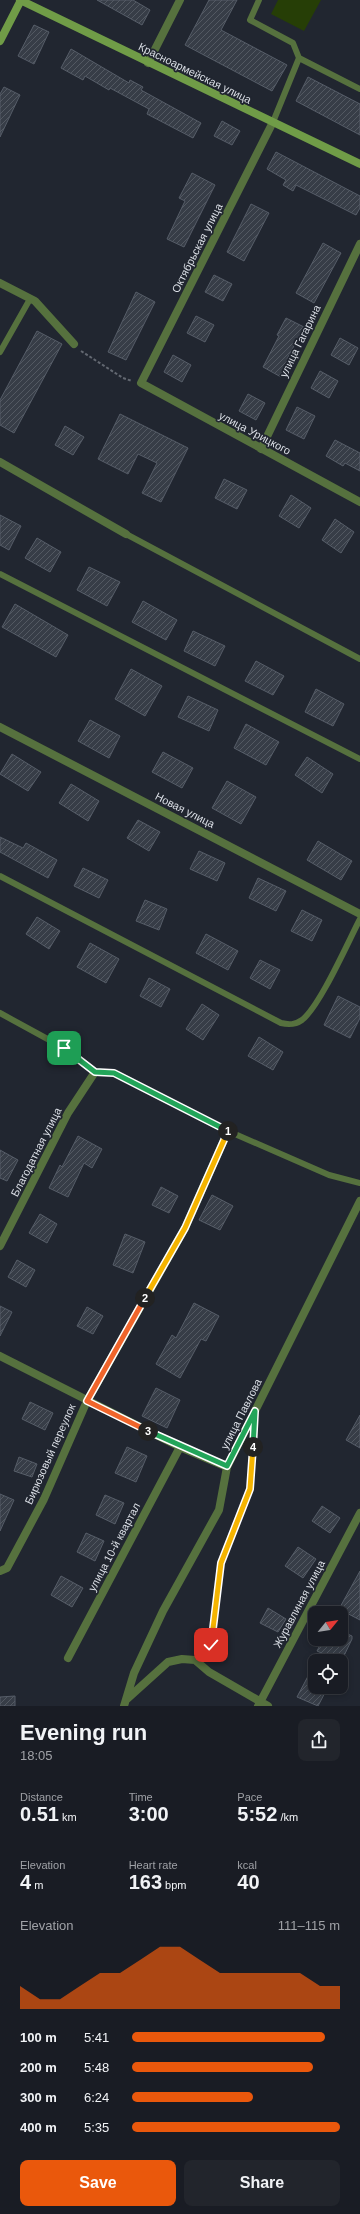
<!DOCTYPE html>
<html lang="en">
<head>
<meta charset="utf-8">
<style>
	:root { --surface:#191c24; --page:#22252c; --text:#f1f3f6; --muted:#9fa1a6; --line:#373a41; --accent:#ea580c }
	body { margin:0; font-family:Helvetica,sans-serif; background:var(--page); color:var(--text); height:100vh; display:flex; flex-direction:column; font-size:15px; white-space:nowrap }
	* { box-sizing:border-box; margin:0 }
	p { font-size:13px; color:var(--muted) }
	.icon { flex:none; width:22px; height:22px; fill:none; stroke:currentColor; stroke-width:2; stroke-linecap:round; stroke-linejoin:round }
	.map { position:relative; height:1706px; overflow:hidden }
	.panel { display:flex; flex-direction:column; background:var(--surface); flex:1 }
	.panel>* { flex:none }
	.needle { width:26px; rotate:60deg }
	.controls { position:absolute; left:308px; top:1606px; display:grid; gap:8px }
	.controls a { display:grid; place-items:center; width:40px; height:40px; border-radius:8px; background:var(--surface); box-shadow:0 2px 6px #0003,0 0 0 1px var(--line); font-size:20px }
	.pin { position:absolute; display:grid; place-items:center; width:34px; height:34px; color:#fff; margin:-17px; border-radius:8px; box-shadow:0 2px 6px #0006 }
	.km { position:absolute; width:20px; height:20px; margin:-10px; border-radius:50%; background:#222; color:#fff; font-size:11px; line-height:20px; text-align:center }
	.round { display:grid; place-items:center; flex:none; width:42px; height:42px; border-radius:8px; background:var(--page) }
	.summary { display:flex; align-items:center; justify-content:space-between; height:68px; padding:0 20px }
	h1 { font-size:22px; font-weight:600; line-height:30px }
	.figures { display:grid; grid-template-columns:repeat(3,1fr); gap:6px; height:68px; padding:4px 20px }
	.figures div { display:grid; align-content:center }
	.figures b { font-size:20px; font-weight:600 }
	.figures small { font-size:11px; font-weight:400 }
	.figures p { font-size:11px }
	.chart { height:112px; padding:8px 20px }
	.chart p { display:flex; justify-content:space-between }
	.chart svg { width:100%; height:72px; margin-top:4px; fill:var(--accent); opacity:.7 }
	.primary-button { display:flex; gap:8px; margin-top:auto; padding:8px 20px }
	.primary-button a { flex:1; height:46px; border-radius:8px; background:var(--accent); color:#fff; font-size:16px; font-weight:600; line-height:46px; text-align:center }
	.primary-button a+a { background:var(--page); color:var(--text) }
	ul { padding:0 20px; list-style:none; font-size:13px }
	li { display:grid; grid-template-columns:64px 48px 1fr; align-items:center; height:30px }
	li i { height:10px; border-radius:5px; background:var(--accent) }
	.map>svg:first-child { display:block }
	.green { fill:#263e06 }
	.building { fill:url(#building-hatch); stroke:#565d68 }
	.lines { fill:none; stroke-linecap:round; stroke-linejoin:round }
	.path { stroke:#636871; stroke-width:2; stroke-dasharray:3 2; stroke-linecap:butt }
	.lane { stroke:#56713e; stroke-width:6 }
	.street { stroke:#56713e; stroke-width:8 }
	.secondary { stroke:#709c47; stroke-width:8 }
	.split-1-casing { stroke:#fff; stroke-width:8 }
	.split-2-casing { stroke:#fff; stroke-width:8 }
	.split-3-casing { stroke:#fff; stroke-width:8 }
	.split-4-casing { stroke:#fff; stroke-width:8 }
	.split-5-casing { stroke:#fff; stroke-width:8 }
	.split-1 { stroke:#22a559; stroke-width:5 }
	.split-2 { stroke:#f5b400; stroke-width:5 }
	.split-3 { stroke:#f0652b; stroke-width:5 }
	.split-4 { stroke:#22a559; stroke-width:5 }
	.split-5 { stroke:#f5b400; stroke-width:5 }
	.labels { text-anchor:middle; stroke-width:3.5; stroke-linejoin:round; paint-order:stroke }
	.street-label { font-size:11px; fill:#dbdfe6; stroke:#212630 }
</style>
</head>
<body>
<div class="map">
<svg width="360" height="1706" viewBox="0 0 360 1706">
	<defs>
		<pattern id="building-hatch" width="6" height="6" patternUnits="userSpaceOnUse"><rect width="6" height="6" fill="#373d47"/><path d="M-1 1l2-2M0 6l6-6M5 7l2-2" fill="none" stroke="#535962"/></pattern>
	</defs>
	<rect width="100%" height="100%" fill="#212630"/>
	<!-- green -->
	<path class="green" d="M278,0h43l-17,31 -33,-17z"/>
	<!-- building -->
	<path class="building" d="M97,0h36l17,10 -8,15z
		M209,0h28l-16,30 66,35 -15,26 -87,-46z
		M34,25l15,7 -15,32 -16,-8z
		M71,49l58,34 1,-3 13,7 -2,3 60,33 -8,15 -46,-24 2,-5 -39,-21 -1,2 -24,-14 -2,4 -22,-12z
		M308,77l52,27v31l-64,-34z
		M4,87l16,8 -20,42v-43z
		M222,121l18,10 -8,14 -18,-9z
		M276,152l84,44v12l-4,7 -60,-30 -3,6 -10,-6 3,-5 -19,-11z
		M192,173l23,12 -31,62 -17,-8 18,-38 -6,-3z
		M251,204l18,9 -25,48 -17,-9z
		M323,243l18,10 -27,50 -18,-10z
		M214,275l18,9 -9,17 -18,-9z
		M136,292l19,10 -29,58 -18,-8z
		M196,316l18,9 -9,17 -18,-9z
		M286,318l18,9 -17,32 2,1 -8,17 -18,-10 16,-31 -2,-1z
		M37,331l25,13 -48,89 -14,-8v-25z
		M340,338l18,10 -9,17 -18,-10z
		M173,355l18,10 -9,17 -18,-10z
		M320,371l18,10 -9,17 -18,-10z
		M248,394l17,9 -9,17 -17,-9z
		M297,407l18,9 -11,23 -18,-9z
		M120,414l68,34 -27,54 -19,-9 15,-30 -19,-9 -10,20 -30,-15z
		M65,426l19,11 -11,18 -18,-10z
		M335,440l25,13v18l-15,-8 -2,3 -17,-10z
		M224,479l23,11 -10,19 -22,-11z
		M291,495l20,13 -12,20 -20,-12z
		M0,515l21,11 -12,24 -9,-5z
		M335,519l19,13 -13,21 -19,-13z
		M37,538l24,14 -11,20 -25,-14z
		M89,567l31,15 -13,24 -30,-16z
		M143,601l34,19 -11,20 -34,-18z
		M15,604l53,31 -12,22 -54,-30z
		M193,631l32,15 -10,20 -31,-15z
		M256,661l28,15 -11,19 -28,-14z
		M131,669l31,17 -17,30 -30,-17z
		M316,689l28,15 -11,22 -28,-14z
		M188,696l30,14 -9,21 -31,-14z
		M90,720l30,16 -11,22 -31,-17z
		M246,724l33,18 -13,23 -32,-17z
		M163,752l30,16 -11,20 -30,-16z
		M12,754l29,18 -13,19 -28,-17z
		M307,757l26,17 -11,19 -27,-18z
		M227,781l29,16 -15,27 -29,-16z
		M71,784l28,17 -11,20 -29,-18z
		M138,820l22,12 -11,19 -22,-13z
		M0,837l23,11 3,-5 31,17 -9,18 -48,-26z
		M318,841l34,20 -11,19 -34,-20z
		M199,851l26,12 -8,18 -27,-12z
		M83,868l25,12 -9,18 -25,-12z
		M258,878l28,13 -10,20 -27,-13z
		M145,900l22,9 -8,21 -23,-9z
		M302,910l20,10 -10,21 -21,-10z
		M37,917l23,14 -11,18 -23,-15z
		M206,934l32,17 -10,19 -32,-17z
		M90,943l29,16 -13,24 -29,-16z
		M260,960l20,10 -10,19 -20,-11z
		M149,978l21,11 -9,18 -21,-11z
		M338,996l22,11v11l-10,20 -26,-13z
		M202,1004l17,11 -16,25 -17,-11z
		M259,1037l24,15 -10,18 -25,-14z
		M78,1136l24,13 -10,19 -8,-5 -16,34 -19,-9 11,-23 2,2z
		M0,1150l18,10 -11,21 -7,-3z
		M161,1187l17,9 -9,17 -17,-8z
		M212,1195l21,11 -13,24 -21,-10z
		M40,1214l17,10 -10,19 -18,-10z
		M125,1234l20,8 -12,31 -20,-8z
		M17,1260l18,10 -9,17 -18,-10z
		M194,1303l25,13 -13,25 -5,-2 -21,39 -24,-14 16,-29 4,3z
		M0,1306l12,6 -12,24z
		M87,1307l16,9 -10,18 -16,-8z
		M156,1388l24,12 -13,28 -25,-12z
		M30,1402l23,11 -8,17 -23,-11z
		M360,1415v33l-14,-8z
		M127,1447l20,9 -11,26 -21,-9z
		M19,1457l18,7 -5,13 -18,-6z
		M0,1494l14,6 -14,31z
		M105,1495l19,8 -9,21 -19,-9z
		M322,1506l18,12 -10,15 -18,-12z
		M86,1533l18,8 -9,20 -18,-9z
		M298,1547l18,12 -13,19 -18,-12z
		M360,1571v49l-21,-11z
		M61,1576l22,12 -11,19 -21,-12z
		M268,1608l18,11 -8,13 -18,-9z
		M341,1631l11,5v3l-11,23 -24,-11 6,-12h18z
		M315,1663v24h13l-10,19 -21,-9z
		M15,1696v10h-15v-9z"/>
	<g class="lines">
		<!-- path -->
		<path class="path" d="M81,351l42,27 9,3
			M213,1661l-2,-16 10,-82 29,-74 3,-49"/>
		<!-- lane -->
		<path class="lane" d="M259,0l-9,20 43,23 6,15 -26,64
			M299,58l61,31
			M0,352l30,-53
			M126,534l234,125
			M0,574l360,185
			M0,876l281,147c8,2 14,2 21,-3 18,-14 46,-78 58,-101
			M0,1013l64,35 31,24 19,1 114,58 101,44 31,8"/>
		<!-- street -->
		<path class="street" d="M148,63l32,-63
			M273,122l-132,261 219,119
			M0,283l35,18 39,43
			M261,449l99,-205
			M0,462l126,72
			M0,727l360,187
			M0,1246l68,-133 27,-41
			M0,1356l180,91 47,20
			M0,1571l7,-3 37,-69 43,-98 98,-173 43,-97
			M68,1658l112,-211
			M127,1699l41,-37 14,-3 13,1 14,12 59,34
			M124,1706l10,-33 29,-62 56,-101 8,-43 133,-266
			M258,1706l102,-193"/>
		<!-- secondary -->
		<path class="secondary" d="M20,0l340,164
			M0,41l21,-41"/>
	</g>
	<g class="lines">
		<!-- split-1 casing -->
		<g class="split-1-casing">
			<path id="split-1" d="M64,1048l31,24 19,1 114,58"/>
		</g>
		<!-- split-2 casing -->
		<g class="split-2-casing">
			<path id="split-2" d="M145,1298l40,-70 43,-97"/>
		</g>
		<!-- split-3 casing -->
		<g class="split-3-casing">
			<path id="split-3" d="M145,1298l-58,103 61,30"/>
		</g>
		<!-- split-4 casing -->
		<g class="split-4-casing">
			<path id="split-4" d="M148,1431l79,35 28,-55 -2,36"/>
		</g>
		<!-- split-5 casing -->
		<g class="split-5-casing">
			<path id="split-5" d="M211,1645l10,-82 29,-74 3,-42"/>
		</g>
		<!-- split-1 -->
		<use href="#split-1" class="split-1"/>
		<!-- split-2 -->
		<use href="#split-2" class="split-2"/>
		<!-- split-3 -->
		<use href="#split-3" class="split-3"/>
		<!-- split-4 -->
		<use href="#split-4" class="split-4"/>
		<!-- split-5 -->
		<use href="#split-5" class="split-5"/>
	</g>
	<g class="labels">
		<!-- street labels -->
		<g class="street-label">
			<text transform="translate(195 73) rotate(26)" y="4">Красноармейская улица</text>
			<text transform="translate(197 248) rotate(-63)" y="4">Октябрьская улица</text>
			<text transform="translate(300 341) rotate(-64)" y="4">улица Гагарина</text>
			<text transform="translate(255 433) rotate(28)" y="4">улица Урицкого</text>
			<text transform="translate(185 810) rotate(27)" y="4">Новая улица</text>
			<text transform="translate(36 1152) rotate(-63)" y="4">Благодатная улица</text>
			<text transform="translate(241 1414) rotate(-63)" y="4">улица Павлова</text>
			<text transform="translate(50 1454) rotate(-66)" y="4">Бирюзовый переулок</text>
			<text transform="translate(114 1547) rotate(-62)" y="4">улица 10-й квартал</text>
			<text transform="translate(299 1604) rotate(-62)" y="4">Журавлиная улица</text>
		</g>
	</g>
</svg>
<div class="controls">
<a><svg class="needle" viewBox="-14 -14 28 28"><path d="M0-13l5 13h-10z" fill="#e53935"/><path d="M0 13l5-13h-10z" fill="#9fa1a6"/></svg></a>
<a><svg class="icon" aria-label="locate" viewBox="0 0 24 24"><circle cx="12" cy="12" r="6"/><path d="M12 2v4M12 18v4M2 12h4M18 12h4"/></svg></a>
</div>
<div class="pin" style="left:64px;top:1048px;background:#1e9e55"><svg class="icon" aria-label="arrive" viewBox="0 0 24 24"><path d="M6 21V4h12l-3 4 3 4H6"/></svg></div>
<div class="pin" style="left:211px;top:1645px;background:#d93025"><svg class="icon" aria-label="check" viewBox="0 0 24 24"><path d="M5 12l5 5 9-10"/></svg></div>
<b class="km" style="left:228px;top:1131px">1</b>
<b class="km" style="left:145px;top:1298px">2</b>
<b class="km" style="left:148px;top:1431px">3</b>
<b class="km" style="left:253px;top:1447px">4</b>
</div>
<section class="panel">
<div class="summary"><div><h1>Evening run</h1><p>18:05</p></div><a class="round"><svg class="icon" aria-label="share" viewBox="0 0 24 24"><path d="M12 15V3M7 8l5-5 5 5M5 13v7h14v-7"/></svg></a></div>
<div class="figures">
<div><p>Distance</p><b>0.51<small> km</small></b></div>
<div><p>Time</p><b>3:00</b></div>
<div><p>Pace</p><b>5:52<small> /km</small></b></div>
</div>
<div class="figures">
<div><p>Elevation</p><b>4<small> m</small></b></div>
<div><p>Heart rate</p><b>163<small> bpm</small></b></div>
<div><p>kcal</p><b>40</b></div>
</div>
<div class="chart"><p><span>Elevation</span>111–115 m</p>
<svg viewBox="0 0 160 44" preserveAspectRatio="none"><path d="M0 44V30L10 38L20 38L30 30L40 22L50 22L60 14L70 6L80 6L90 14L100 22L110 22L120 22L130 22L140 22L150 30L160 30V44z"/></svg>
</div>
<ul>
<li><b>100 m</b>5:41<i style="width:93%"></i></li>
<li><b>200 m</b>5:48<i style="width:87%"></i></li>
<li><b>300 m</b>6:24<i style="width:58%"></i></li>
<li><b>400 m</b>5:35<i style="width:100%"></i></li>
</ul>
<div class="primary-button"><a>Save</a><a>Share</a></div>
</section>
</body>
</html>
